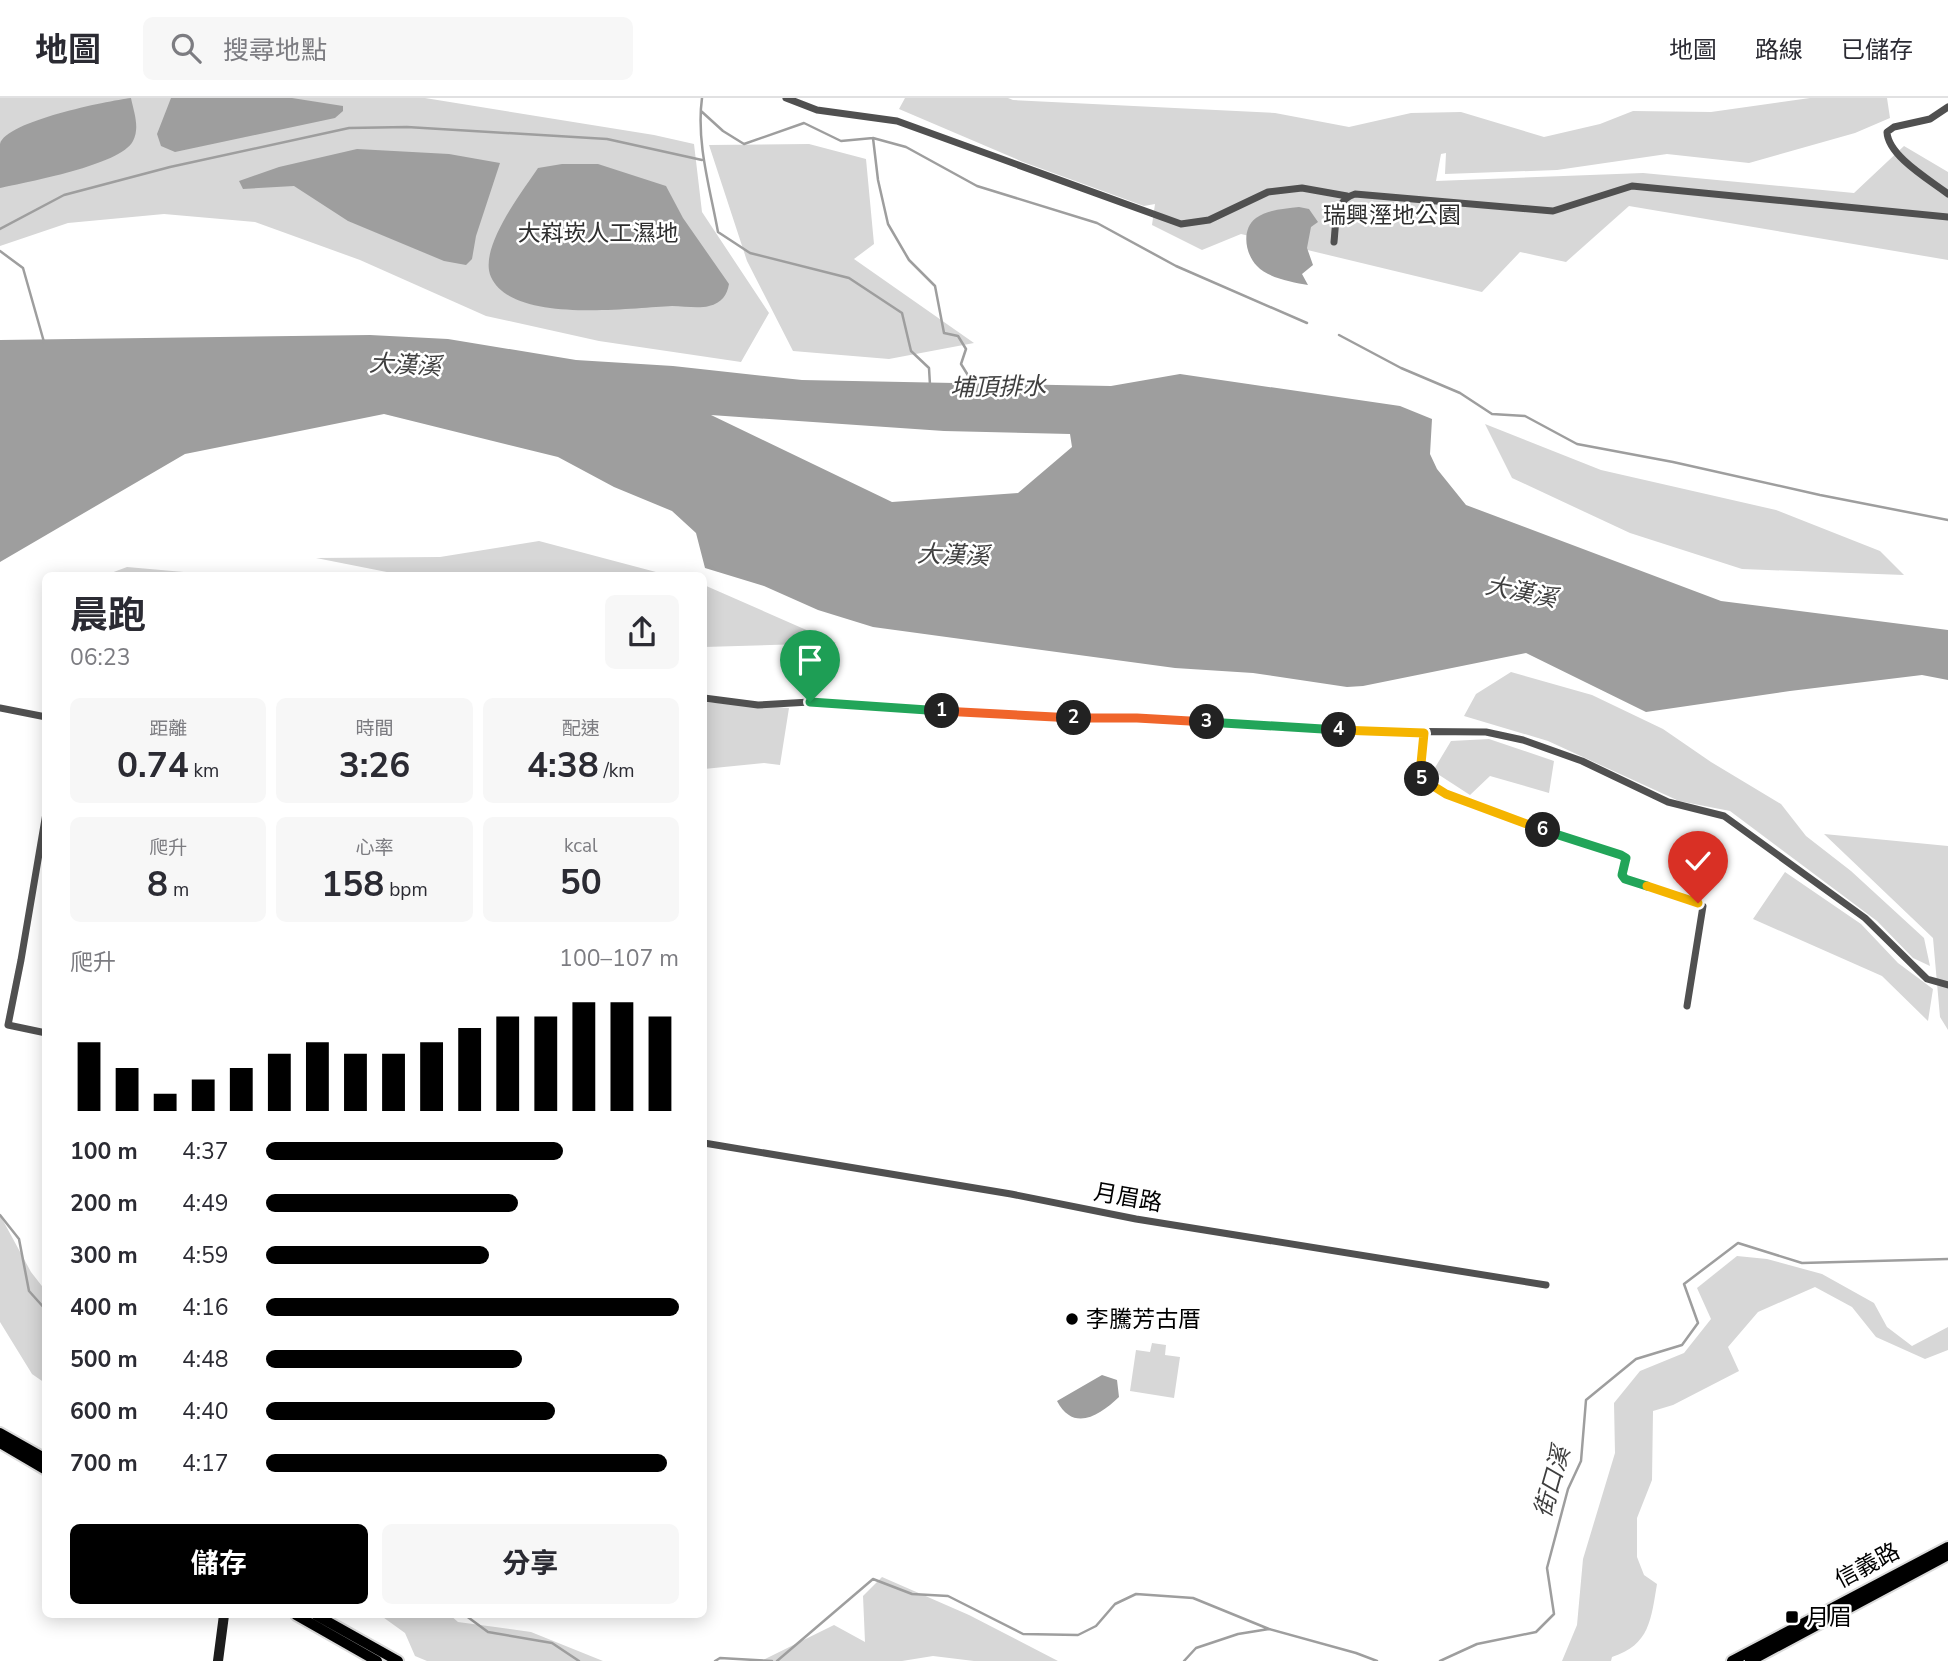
<!DOCTYPE html>
<html lang="zh-TW">
<head>
<meta charset="utf-8">
<style>
	:root { --surface:#fff; --page:#f7f7f7; --text:#2b2b33; --muted:#7c7c81; --line:#e1e1e2; --accent:#000 }
	body { margin:0; font-family:"Nunito Sans","Noto Sans TC",sans-serif; background:var(--page); color:var(--text); height:100vh; display:flex; flex-direction:column; font-size:26px; white-space:nowrap }
	* { box-sizing:border-box; margin:0 }
	p { font-size:23px; color:var(--muted) }
	.icon { flex:none; width:38px; height:38px; fill:none; stroke:currentColor; stroke-width:2; stroke-linecap:round; stroke-linejoin:round }
	.map { position:relative; flex:1; overflow:hidden }
	.sheet { position:absolute; left:42px; top:474px; width:665px; height:1046px; display:flex; flex-direction:column; background:var(--surface); border-radius:10px; box-shadow:0 4px 18px #0003 }
	.sheet>* { flex:none }
	.pin { position:absolute; display:grid; place-items:center; width:60px; height:60px; color:#fff; margin:-72px -30px; border-radius:50% 50% 50% 0; rotate:-45deg; box-shadow:0 0 7px #0007 }
	.pin .icon { rotate:45deg }
	.km { position:absolute; width:35px; height:35px; margin:-18px; border-radius:50%; background:#222; color:#fff; font-size:19px; line-height:35px; text-align:center }
	.round { display:grid; place-items:center; flex:none; width:74px; height:74px; border-radius:10px; background:var(--page) }
	.overview { display:flex; align-items:center; justify-content:space-between; height:119px; padding:0 28px }
	h1 { font-size:38px; font-weight:700; line-height:52px }
	.stats { display:grid; grid-template-columns:repeat(3,1fr); gap:10px; height:119px; padding:7px 28px }
	.stats div { display:grid; align-content:center; border-radius:10px; background:var(--page); text-align:center }
	.stats b { font-size:35px; font-weight:700 }
	.stats small { font-size:19px; font-weight:400 }
	.stats p { font-size:19px }
	.chart { height:196px; padding:14px 28px }
	.chart p { display:flex; justify-content:space-between }
	.chart svg { width:100%; height:126px; margin-top:7px; stroke:var(--accent); stroke-width:6 }
	.button { display:flex; gap:14px; margin-top:auto; padding:14px 28px }
	.button a { flex:1; height:80px; border-radius:10px; background:var(--accent); color:#fff; font-size:28px; font-weight:700; line-height:80px; text-align:center }
	.button a+a { background:var(--page); color:var(--text) }
	ul { padding:0 28px; list-style:none; font-size:23px }
	li { display:grid; grid-template-columns:112px 84px 1fr; align-items:center; height:52px }
	li i { height:18px; border-radius:9px; background:var(--accent) }
	header { display:flex; align-items:center; gap:42px; box-sizing:border-box; height:98px; padding:0 35px; background:var(--surface); border-bottom:2px solid var(--line) }
	header strong { font-size:33px }
	nav { display:flex; gap:38px; margin-inline-start:auto; font-size:24px }
	.search { width:490px; height:63px; background:var(--page); display:flex; align-items:center; gap:18px; box-sizing:border-box; padding:0 24px; border-radius:10px; color:var(--muted); font-size:26px }
	.map>svg:first-child { display:block }
	.green { fill:#d7d7d7 }
	.water { fill:#9e9e9e; fill-rule:evenodd }
	.lines { fill:none; stroke-linecap:round; stroke-linejoin:round }
	.stream { stroke:#9e9e9e; stroke-width:2.5 }
	.primary-casing { stroke:#dbdbdb; stroke-width:14 }
	.street { stroke:#505050; stroke-width:7 }
	.secondary { stroke:#1d1d1d; stroke-width:10 }
	.primary { stroke:#000; stroke-width:10 }
	.split-1-casing { stroke:#fff; stroke-width:14 }
	.split-2-casing { stroke:#fff; stroke-width:14 }
	.split-3-casing { stroke:#fff; stroke-width:14 }
	.split-4-casing { stroke:#fff; stroke-width:14 }
	.split-5-casing { stroke:#fff; stroke-width:14 }
	.split-6-casing { stroke:#fff; stroke-width:14 }
	.split-7-casing { stroke:#fff; stroke-width:14 }
	.split-8-casing { stroke:#fff; stroke-width:14 }
	.split-1 { stroke:#22a559; stroke-width:9 }
	.split-2 { stroke:#f0652b; stroke-width:9 }
	.split-3 { stroke:#f0652b; stroke-width:9 }
	.split-4 { stroke:#22a559; stroke-width:9 }
	.split-5 { stroke:#f5b400; stroke-width:9 }
	.split-6 { stroke:#f5b400; stroke-width:9 }
	.split-7 { stroke:#22a559; stroke-width:9 }
	.split-8 { stroke:#f5b400; stroke-width:9 }
	.poi-dot { fill:#000; stroke:#fff; stroke-width:2.5 }
	.labels { text-anchor:middle; stroke-width:5; stroke-linejoin:round; paint-order:stroke }
	.park-label { font-size:23px; fill:#2e2e2e; stroke:#fff }
	.street-label { font-size:23px; fill:#000; stroke:#fff }
	.poi-label { font-size:23px; fill:#000; stroke:#fff; text-anchor:start }
	.water-label { font-size:24px; font-style:italic; fill:#3f3f3f; stroke:#fff }
</style>
</head>
<body>
<header>
<strong>地圖</strong>
<div class="search"><svg class="icon" aria-label="search" viewBox="0 0 24 24"><circle cx="10" cy="10" r="6"/><path d="M15 15l6 6"/></svg>搜尋地點</div>
<nav><a>地圖</a><a>路線</a><a>已儲存</a></nav>
</header>
<div class="map">
<svg width="1948" height="1563" viewBox="0 0 1948 1563">
	<rect width="100%" height="100%" fill="#fff"/>
	<!-- green -->
	<path class="green" d="M0,0h425l229,37 40,9 8,68 67,101 -28,49 -142,-21 -113,-25 -126,-56 -105,-38 -91,-8 -96,9 -68,23z
		M905,0h103l5,2 262,13 74,14 62,-14 50,-1 83,25 56,-13 33,-13 78,1 99,-14h77l3,20 -35,15 -106,30 -82,-9 -110,16 -112,4 1,-21 -5,1 -5,27 207,-8 211,20 50,-47 44,26v88l-319,-54 -63,56 -46,-10 -38,40 -241,-58 -39,16 -50,-25 3,-21 -11,2 -121,-44 -124,-53z
		M809,46l57,15 8,85 -20,15 120,84 -85,16 -96,-8 -46,-90 -38,-116z
		M1485,326l116,46 175,40 104,41 24,24 -162,-6 -112,-36 -118,-55z
		M539,443l132,35h-264l-91,-18 124,-1z
		M127,469l102,9h-126z
		M704,487l132,58 -132,4z
		M1511,574l81,23 71,34 48,33 70,42 25,32 45,35 73,67 6,28 -17,-8 -36,-37 -147,-110 -51,-10 -131,-60 -84,-25 12,-22z
		M704,604l85,6 -9,57 -16,-2 -60,6z
		M1489,641l65,22 -5,32 -59,-17 -20,19 -37,-24 18,-30z
		M1824,736l124,12v184l-8,-13 -7,-79z
		M1785,774l76,52 37,39 35,26 -5,32 -46,-45 -129,-57z
		M0,1117l31,57 14,18v93l-13,-9 -32,-52z
		M1737,1158l30,3 55,15 52,29 13,24 25,19 36,-19v23l-23,9 -49,-22 -24,-30 -37,-20 -57,25 -30,35 11,24 -66,34 -20,6 -1,69 -15,38v39l7,18 13,9c-6,35 -7,61 -45,73l-1,4h-49l15,-36 6,-66 32,-106 -1,-50 26,-32 44,-18 27,-34 -14,-31z
		M1152,1245l14,2 -1,10 15,2 -6,41 -44,-7 6,-41 14,2z
		M882,1479l87,38 89,46h-84l-41,-5 -31,5h-141l73,-36 31,17 -2,-46z
		M380,1517h70l8,7 73,10 72,29h-176l-12,-5 -10,-23z"/>
	<!-- water -->
	<path class="water" d="M131,0c3,15 9,29 2,43 -12,24 -106,41 -133,47 0,-13 0,-31 0,-44 6,-23 107,-43 131,-46z
		M171,0h121l51,8v5l-8,7 -160,34 -14,-6 -4,-12z
		M357,51l92,5 51,9 -24,73 -4,23 -6,6 -22,-4 -96,-40 -54,-35 -51,3 -4,-8 40,-14z
		M562,66h36l68,22 17,32 46,66c-2,11 -7,19 -20,22 -11,3 -25,0 -37,0 -43,2 -160,18 -181,-29 -13,-29 31,-85 47,-109z
		M1299,109l10,2 9,13 -7,5 -4,21 6,17 -11,9 6,11c-16,-3 -40,-7 -51,-19 -12,-12 -16,-37 -1,-48 12,-9 29,-9 43,-11z
		M370,237l78,4 128,21 97,6 129,14 309,6 69,-12 220,32 32,13 -2,35 7,15 29,36 255,96 227,29v50l-26,-5 -132,16 -144,21 -120,-59 -163,33 -16,1 -94,-14 -78,-5 -302,-41 -55,-17 -54,-24 -59,-18 -9,-35 -24,-22 -58,-24 -56,-30 -174,-43 -199,40 -185,108v-222zM711,317l233,16 126,3 2,13 -54,46 -126,9z
		M1102,1277l15,5 2,17c-19,18 -45,36 -62,4z"/>
	<g class="lines">
		<!-- stream -->
		<path class="stream" d="M702,0c-6,44 8,90 16,134l32,21 99,25 53,35 9,38 18,17 1,17
			M701,13l22,20 21,13 60,-21 37,18 32,-3 33,9 71,39 120,37 79,43 131,57
			M873,40l5,42 10,44 21,36 26,26 9,47 14,3 8,13 -5,15 13,21
			M0,131l64,-34 106,-28 179,-39 58,-1 200,12 95,21
			M0,153l23,17 21,74
			M1339,237l62,33 59,25 32,21 33,2 52,28 96,18 147,33 128,25
			M0,1117l19,24 10,52 17,19
			M465,1517l23,17 64,11 27,18
			M715,1563l5,-3 52,3
			M777,1563l96,-82 39,15 36,2 75,38 55,1 18,-9 19,-22 21,-10 57,4 76,31
			M1184,1563l12,-13 42,-14 31,-5 87,24 21,8
			M1440,1563l37,-17 59,-12 18,-18 -7,-46 21,-79 13,-28 5,-61 50,-41 46,-14 16,-22 -14,-39 54,-41 64,20 146,-4"/>
		<!-- primary casing -->
		<g class="primary-casing">
			<path id="primary" d="M0,1335l46,26
				M0,1345l46,27
				M296,1517l81,46
				M316,1517l82,46
				M1732,1563l216,-114
				M1750,1563l198,-106"/>
		</g>
		<!-- street -->
		<path class="street" d="M786,0l31,12 80,11 284,103 28,-4 59,-28 34,-4 45,8
			M1948,9l-18,12 -36,8 -7,5c1,24 43,48 61,62
			M1334,144c2,-19 0,-42 21,-48l198,17 79,-25 316,31
			M704,600l54,7 52,-3 141,10 137,7 49,-1 226,13 123,1 37,8 59,21 86,41 56,14 141,102 62,61 21,6
			M0,610l46,9
			M1424,635c-1,16 -10,42 5,52l77,33 115,37 5,3 -4,17 3,4 78,27 -16,100
			M46,715l-25,147 -13,65 38,8
			M704,1045l307,51 125,25 410,66"/>
		<!-- secondary -->
		<path class="secondary" d="M218,1563l6,-46"/>
		<!-- primary -->
		<use href="#primary" class="primary"/>
	</g>
	<g class="lines">
		<!-- split-1 casing -->
		<g class="split-1-casing">
			<path id="split-1" d="M810,604l132,9"/>
		</g>
		<!-- split-2 casing -->
		<g class="split-2-casing">
			<path id="split-2" d="M942,613l132,7"/>
		</g>
		<!-- split-3 casing -->
		<g class="split-3-casing">
			<path id="split-3" d="M1074,620h63l70,4"/>
		</g>
		<!-- split-4 casing -->
		<g class="split-4-casing">
			<path id="split-4" d="M1207,624l132,8"/>
		</g>
		<!-- split-5 casing -->
		<g class="split-5-casing">
			<path id="split-5" d="M1339,632l85,3 -4,41 2,5"/>
		</g>
		<!-- split-6 casing -->
		<g class="split-6-casing">
			<path id="split-6" d="M1422,681l24,15 97,36"/>
		</g>
		<!-- split-7 casing -->
		<g class="split-7-casing">
			<path id="split-7" d="M1543,732l78,25 5,3 -4,17 3,4 22,7"/>
		</g>
		<!-- split-8 casing -->
		<g class="split-8-casing">
			<path id="split-8" d="M1647,788l51,17"/>
		</g>
		<!-- split-1 -->
		<use href="#split-1" class="split-1"/>
		<!-- split-2 -->
		<use href="#split-2" class="split-2"/>
		<!-- split-3 -->
		<use href="#split-3" class="split-3"/>
		<!-- split-4 -->
		<use href="#split-4" class="split-4"/>
		<!-- split-5 -->
		<use href="#split-5" class="split-5"/>
		<!-- split-6 -->
		<use href="#split-6" class="split-6"/>
		<!-- split-7 -->
		<use href="#split-7" class="split-7"/>
		<!-- split-8 -->
		<use href="#split-8" class="split-8"/>
	</g>
	<!-- markers -->
	<g class="poi-dot">
		<circle cx="1072" cy="1221" r="7"/>
		<rect x="1785" y="1512" width="14" height="14" rx="3.5"/>
	</g>
	<g class="labels">
		<!-- park labels -->
		<g class="park-label">
			<text x="1392" y="125">瑞興溼地公園</text>
			<text x="598" y="143">大嵙崁人工濕地</text>
		</g>
		<!-- street labels -->
		<g class="street-label">
			<text transform="translate(1128 1099) rotate(10)" y="8">月眉路</text>
			<text transform="translate(1867 1467) rotate(-28)" y="8">信義路</text>
		</g>
		<!-- poi labels -->
		<g class="poi-label">
			<text x="1086" y="1229">李騰芳古厝</text>
			<text x="1806" y="1527">月眉</text>
		</g>
		<!-- water labels -->
		<g class="water-label">
			<text transform="translate(405 267) rotate(3)" y="8">大漢溪</text>
			<text transform="translate(998 289) rotate(-1)" y="8">埔頂排水</text>
			<text transform="translate(953 457) rotate(2)" y="8">大漢溪</text>
			<text transform="translate(1521 494) rotate(11)" y="8">大漢溪</text>
			<text transform="translate(1552 1384) rotate(-74)" y="8">街口溪</text>
		</g>
	</g>
</svg>
<div class="pin" style="left:810px;top:604px;background:#1e9e55"><svg class="icon" aria-label="arrive" viewBox="0 0 24 24"><path d="M6 21V4h12l-3 4 3 4H6"/></svg></div>
<div class="pin" style="left:1698px;top:805px;background:#d93025"><svg class="icon" aria-label="check" viewBox="0 0 24 24"><path d="M5 12l5 5 9-10"/></svg></div>
<b class="km" style="left:942px;top:613px">1</b>
<b class="km" style="left:1074px;top:620px">2</b>
<b class="km" style="left:1207px;top:624px">3</b>
<b class="km" style="left:1339px;top:632px">4</b>
<b class="km" style="left:1422px;top:681px">5</b>
<b class="km" style="left:1543px;top:732px">6</b>
<section class="sheet">
<div class="overview"><div><h1>晨跑</h1><p>06:23</p></div><a class="round"><svg class="icon" aria-label="share" viewBox="0 0 24 24"><path d="M12 15V3M7 8l5-5 5 5M5 13v7h14v-7"/></svg></a></div>
<div class="stats">
<div><p>距離</p><b>0.74<small> km</small></b></div>
<div><p>時間</p><b>3:26</b></div>
<div><p>配速</p><b>4:38<small> /km</small></b></div>
</div>
<div class="stats">
<div><p>爬升</p><b>8<small> m</small></b></div>
<div><p>心率</p><b>158<small> bpm</small></b></div>
<div><p>kcal</p><b>50</b></div>
</div>
<div class="chart"><p><span>爬升</span>100–107 m</p>
<svg viewBox="0 0 160 44" preserveAspectRatio="none"><path d="M5 44V20M15 44V29M25 44V38M35 44V33M45 44V29M55 44V24M65 44V20M75 44V24M85 44V24M95 44V20M105 44V15M115 44V11M125 44V11M135 44V6M145 44V6M155 44V11"/></svg>
</div>
<ul>
<li><b>100 m</b>4:37<i style="width:72%"></i></li>
<li><b>200 m</b>4:49<i style="width:61%"></i></li>
<li><b>300 m</b>4:59<i style="width:54%"></i></li>
<li><b>400 m</b>4:16<i style="width:100%"></i></li>
<li><b>500 m</b>4:48<i style="width:62%"></i></li>
<li><b>600 m</b>4:40<i style="width:70%"></i></li>
<li><b>700 m</b>4:17<i style="width:97%"></i></li>
</ul>
<div class="button"><a>儲存</a><a>分享</a></div>
</section>
</div>
</body>
</html>
